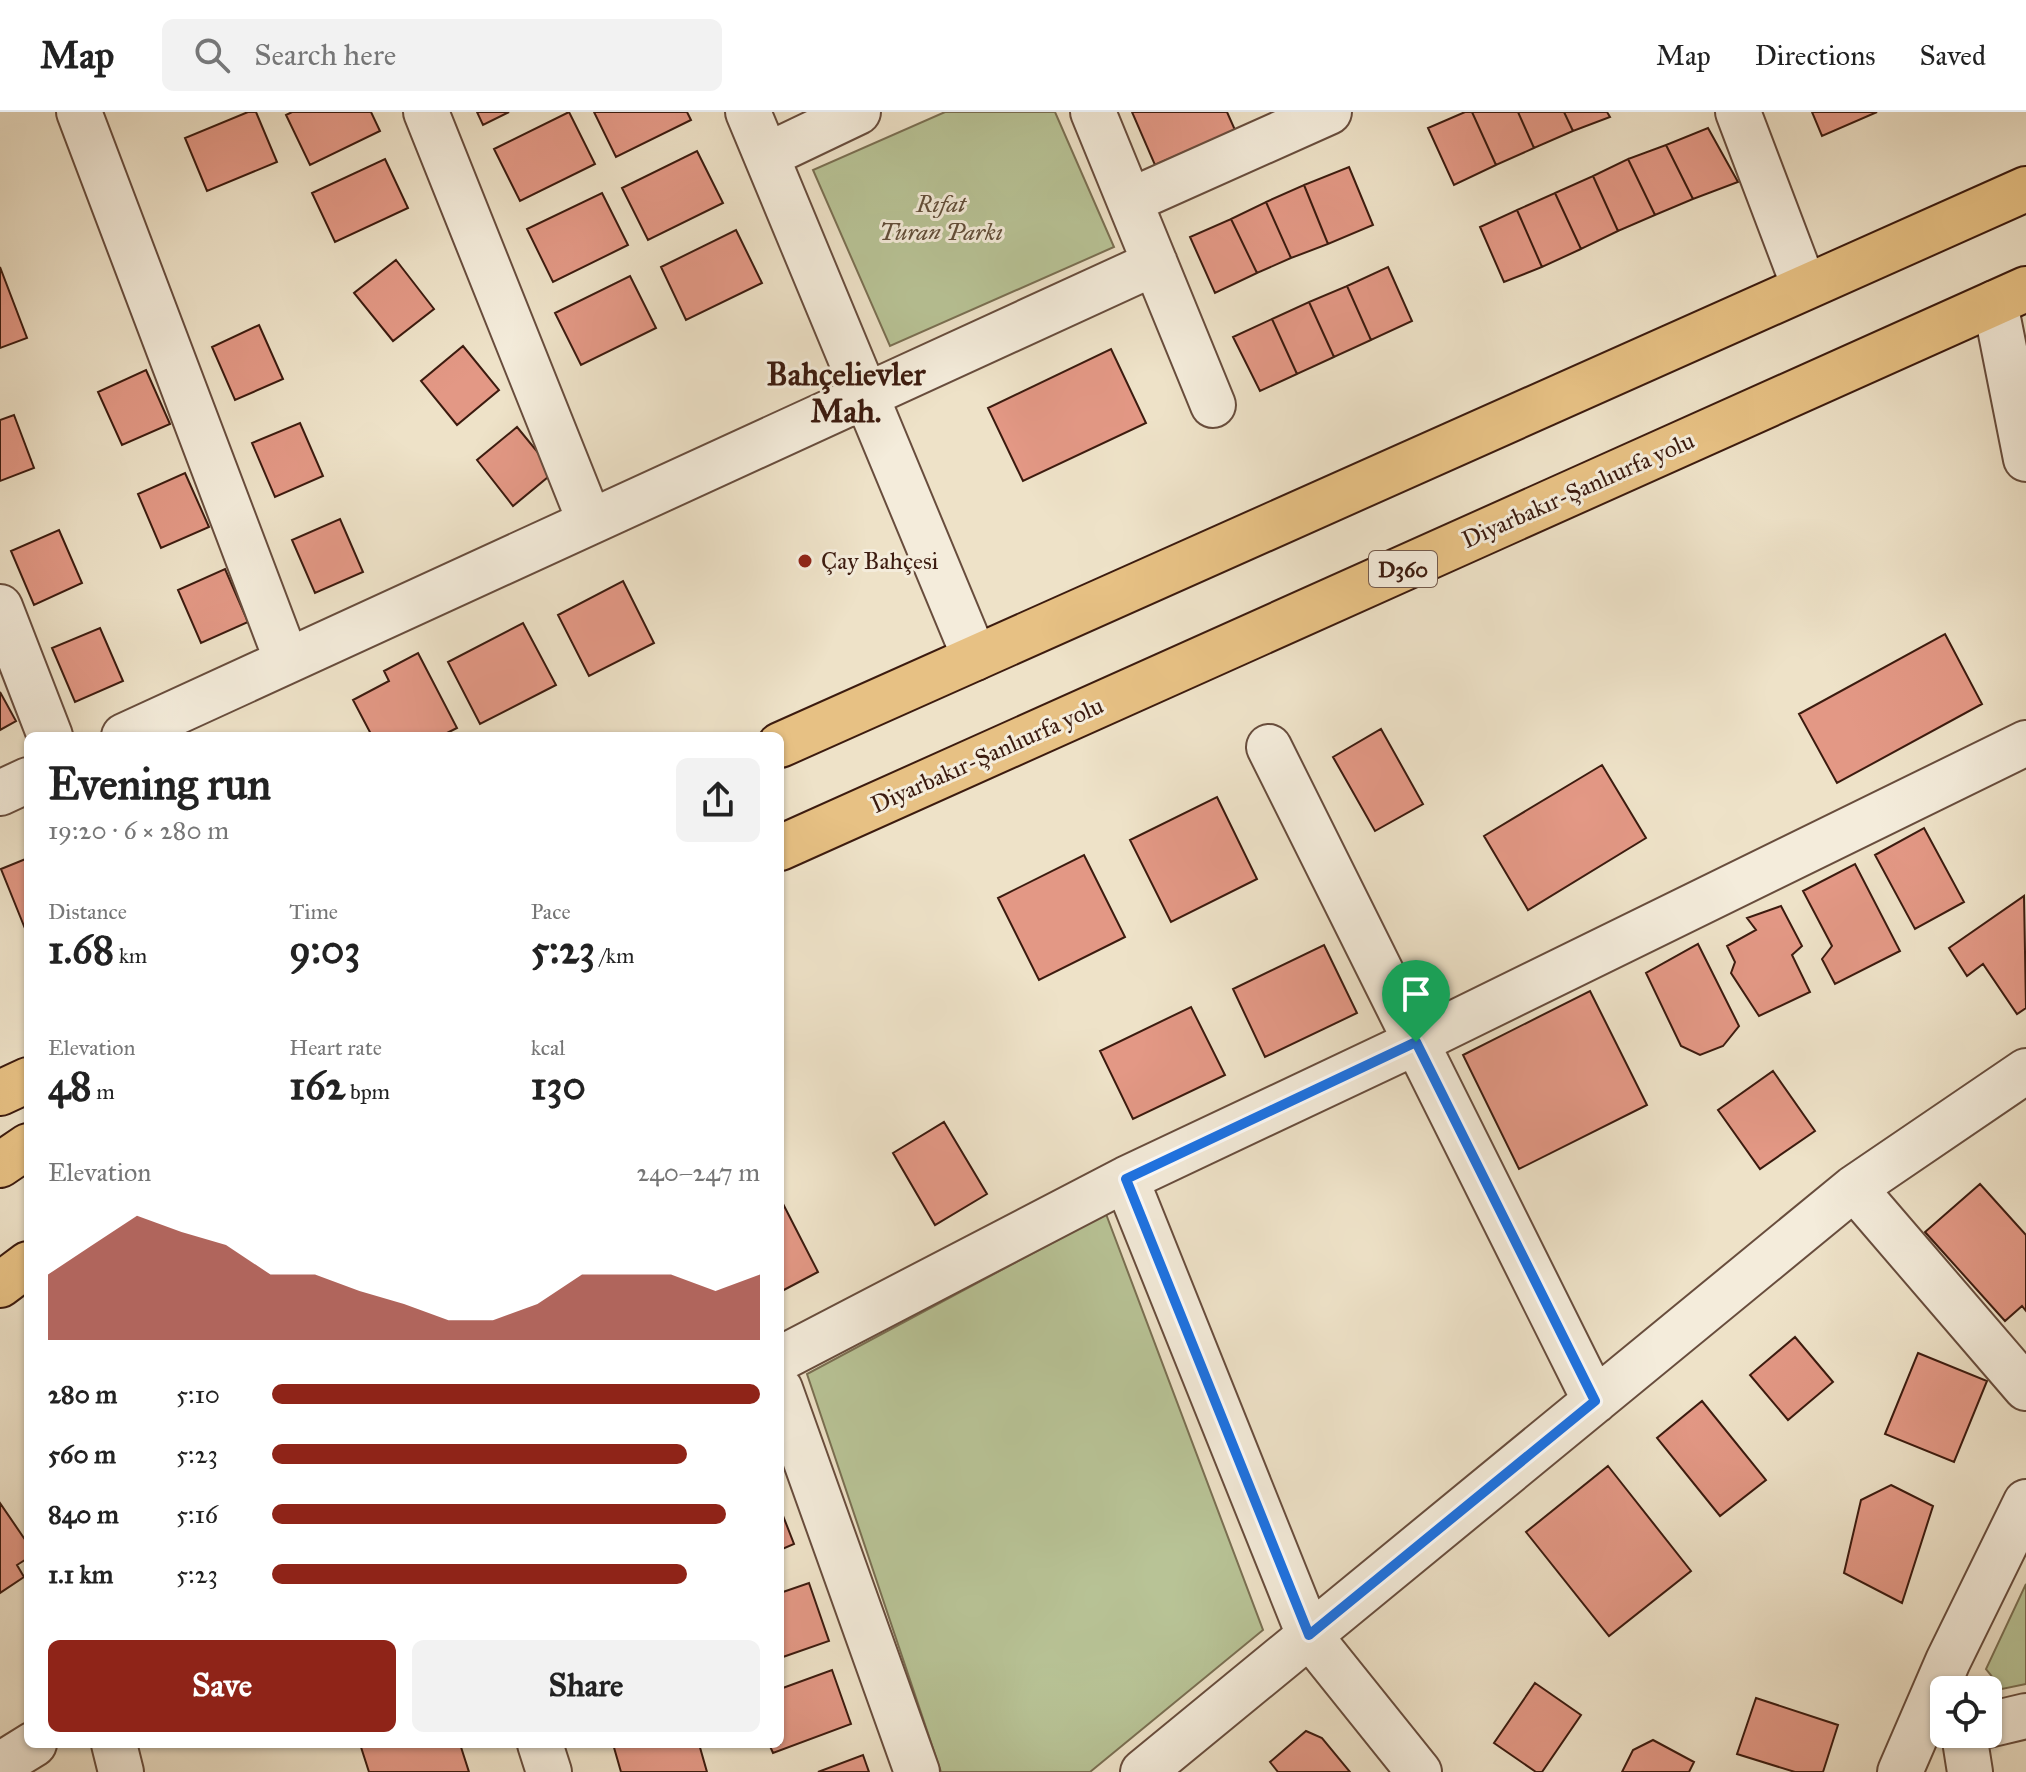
<!DOCTYPE html>
<html lang="en">
<head>
<meta charset="utf-8">
<style>
	:root { --surface:#fff; --page:#f2f2f2; --text:#222; --muted:#767676; --line:#e0e0e0; --accent:#8f2418 }
	body { margin:0; font-family:"IM FELL Great Primer",serif; background:var(--page); color:var(--text); height:100vh; display:flex; flex-direction:column; font-size:30px; white-space:nowrap }
	* { box-sizing:border-box; margin:0 }
	p { font-size:26px; color:var(--muted) }
	.icon { flex:none; width:44px; height:44px; fill:none; stroke:currentColor; stroke-width:2; stroke-linecap:round; stroke-linejoin:round }
	.map { position:relative; flex:1; overflow:hidden }
	.panel { position:absolute; left:24px; top:620px; width:760px; height:1016px; display:flex; flex-direction:column; background:var(--surface); border-radius:12px; box-shadow:0 2px 6px #0004 }
	.panel>* { flex:none }
	.fabs { position:absolute; left:1930px; top:1564px; display:grid; gap:16px }
	.fabs a { display:grid; place-items:center; width:72px; height:72px; border-radius:12px; background:var(--surface); box-shadow:0 2px 6px #0004; font-size:40px }
	.pin { position:absolute; display:grid; place-items:center; width:68px; height:68px; color:#fff; margin:-82px -34px; border-radius:50% 50% 50% 0; rotate:-45deg; box-shadow:0 0 8px #0007 }
	.pin .icon { rotate:45deg }
	.round { display:grid; place-items:center; flex:none; width:84px; height:84px; border-radius:12px; background:var(--page) }
	.summary { display:flex; align-items:center; justify-content:space-between; height:136px; padding:0 24px }
	h1 { font-size:44px; font-weight:700; line-height:60px }
	.stats { display:grid; grid-template-columns:repeat(3,1fr); gap:12px; height:136px; padding:8px 24px }
	.stats div { display:grid; align-content:center }
	.stats b { font-size:40px; font-weight:700 }
	.stats small { font-size:22px; font-weight:400 }
	.stats p { font-size:22px }
	.chart { height:224px; padding:16px 24px }
	.chart p { display:flex; justify-content:space-between }
	.chart svg { width:100%; height:144px; margin-top:8px; fill:var(--accent); opacity:.7 }
	.primary-button { display:flex; gap:16px; margin-top:auto; padding:16px 24px }
	.primary-button a { flex:1; height:92px; border-radius:12px; background:var(--accent); color:#fff; font-size:32px; font-weight:700; line-height:92px; text-align:center }
	.primary-button a+a { background:var(--page); color:var(--text) }
	ul { padding:0 24px; list-style:none; font-size:26px }
	li { display:grid; grid-template-columns:128px 96px 1fr; align-items:center; height:60px }
	li i { height:20px; border-radius:10px; background:var(--accent) }
	header { display:flex; align-items:center; gap:48px; box-sizing:border-box; height:112px; padding:0 40px; background:var(--surface); border-bottom:2px solid var(--line) }
	header strong { font-size:38px }
	nav { display:flex; gap:44px; margin-inline-start:auto; font-size:28px }
	.search { width:560px; height:72px; background:var(--page); display:flex; align-items:center; gap:20px; box-sizing:border-box; padding:0 28px; border-radius:12px; color:var(--muted); font-size:30px }
	.map>svg:first-child { display:block }
	.green { fill:#b8c396; stroke:#7a6f52; stroke-width:2 }
	.building { fill:#e39885; stroke:#3c1b0f; stroke-width:2 }
	.lines { fill:none; stroke-linecap:round; stroke-linejoin:round }
	.minor-casing { stroke:#684d3d; stroke-width:48 }
	.major-casing { stroke:#3c1b0f; stroke-width:48 }
	.highway-casing { stroke:#3c1b0f; stroke-width:48 }
	.minor { stroke:#f4ecdb; stroke-width:44 }
	.major { stroke:#e7c184; stroke-width:44 }
	.highway { stroke:#e7c184; stroke-width:44 }
	.route-casing { stroke:#fff; stroke-width:16 }
	.route { stroke:#1a73e8; stroke-width:10 }
	.poi-dot { fill:#8f2418; stroke:#f4ecdb; stroke-width:3 }
	.labels { text-anchor:middle; stroke-width:6; stroke-linejoin:round; paint-order:stroke }
	.shield { fill:#f4ecdb; stroke:#735a4c; stroke-width:2 }
	.shield-label { font-size:22px; font-weight:bold; fill:#3c1b0f }
	.park-label { font-size:24px; font-style:italic; fill:#614d38; stroke:#f4ecdb }
	.street-label { font-size:24px; fill:#3c1b0f; stroke:#f4ecdb }
	.poi-label { font-size:24px; fill:#3c1b0f; stroke:#f4ecdb; text-anchor:start }
	.district-label { font-size:32px; font-weight:bold; fill:#3c1b0f; stroke:#f4ecdb }
</style>
</head>
<body>
<header>
<strong>Map</strong>
<div class="search"><svg class="icon" aria-label="search" viewBox="0 0 24 24"><circle cx="10" cy="10" r="6"/><path d="M15 15l6 6"/></svg>Search here</div>
<nav><a>Map</a><a>Directions</a><a>Saved</a></nav>
</header>
<div class="map">
<svg width="2026" height="1660" viewBox="0 0 2026 1660">
	<rect width="100%" height="100%" fill="#eee2c8"/>
	<filter id="stains"><feTurbulence type="fractalNoise" baseFrequency=".0025" numOctaves="4"/><feColorMatrix values="0 0 0 0 .2 0 0 0 0 .09 0 0 0 0 .02 0 0 0 .5 -.17"/></filter>
	<radialGradient id="worn" r=".72"><stop offset=".6" stop-color="#630" stop-opacity="0"/><stop offset="1" stop-color="#630" stop-opacity=".3"/></radialGradient>
	<!-- green -->
	<path class="green" d="M945,0h110l59,135 -224,99 -77,-176z
		M1106,1102l157,416 -173,142h-149l-134,-398z
		M2026,1472v100l-24,5 -16,-20z"/>
	<!-- building -->
	<path class="building" d="M248,0h8l21,50 -70,29 -22,-53z
		M292,0h79l9,19 -70,34 -24,-50z
		M477,0h32l-26,13z
		M569,0l26,52 -75,37 -26,-52z
		M594,0h93l4,8 -75,37z
		M1132,0h95l8,18 -80,35z
		M1465,0h7l24,53 -42,20 -26,-57z
		M1472,0h46l16,36 -38,17z
		M1518,0h46l9,19 -39,17z
		M1564,0h43l3,5 -37,14z
		M1812,0h65l-55,24z
		M1708,16l30,54 -45,17 -27,-54z
		M1666,33l27,54 -38,16 -27,-56z
		M697,39l26,52 -75,37 -26,-52z
		M385,47l23,49 -73,34 -23,-49z
		M1628,47l27,56 -37,16 -25,-55z
		M1349,55l24,58 -45,19 -24,-59z
		M1593,64l25,55 -37,18 -26,-56z
		M1304,73l24,59 -37,14 -25,-56z
		M602,81l26,52 -75,37 -26,-53z
		M1555,81l26,56 -39,18 -25,-57z
		M1266,90l25,56 -34,15 -26,-54z
		M1517,98l25,57 -38,15 -24,-55z
		M1231,107l26,54 -42,20 -25,-56z
		M736,118l26,53 -76,37 -25,-53z
		M396,148l38,49 -41,32 -39,-48z
		M0,155l27,71 -27,10z
		M1388,155l24,54 -41,19 -24,-54z
		M630,164l26,52 -75,37 -26,-52z
		M1347,174l24,54 -37,17 -25,-55z
		M1309,190l25,55 -37,17 -25,-55z
		M1272,207l25,55 -37,17 -27,-54z
		M259,213l24,54 -48,21 -23,-53z
		M463,234l36,44 -42,35 -36,-44z
		M1111,237l35,74 -123,58 -35,-73z
		M146,258l24,54 -48,21 -24,-53z
		M14,303l20,53 -34,13v-61z
		M300,311l23,53 -48,21 -23,-54z
		M517,315l37,45 -41,34 -36,-46z
		M185,361l24,54 -48,21 -23,-54z
		M340,407l23,53 -48,21 -23,-53z
		M59,418l23,53 -48,22 -23,-54z
		M225,457l23,53 -47,21 -23,-53z
		M623,469l31,62 -65,33 -31,-61z
		M523,511l33,62 -76,39 -32,-62z
		M100,516l23,53 -48,21 -23,-54z
		M1945,522l37,70 -145,79 -38,-69z
		M418,541l39,75 -16,8h-69l-19,-36 36,-19 -5,-10z
		M0,580l16,29 -16,9z
		M1381,617l42,75 -48,27 -42,-74z
		M1602,653l44,73 -118,72 -44,-74z
		M1217,685l40,82 -86,43 -41,-82z
		M1924,716l40,74 -49,27 -40,-74z
		M1084,743l41,82 -86,43 -41,-82z
		M28,746v78l-27,-67z
		M1855,752l45,87 -65,33 -13,-25 10,-13 -29,-55z
		M2024,784l2,112 -9,6 -34,-50 -16,12 -18,-28z
		M1781,794l21,40 -10,9 18,37 -51,24 -28,-43 4,-11 -8,-16 29,-16 -9,-12z
		M1698,832l41,82 -16,20 -23,9 -19,-9 -35,-73z
		M1324,833l33,68 -92,44 -32,-68z
		M1590,879l57,114 -128,64 -56,-114z
		M1191,895l34,68 -92,44 -33,-68z
		M1773,959l42,60 -55,38 -42,-59z
		M944,1010l43,72 -52,31 -42,-72z
		M1980,1072l46,51v76l-4,-5 -17,15 -80,-89z
		M780,1086l38,74 -38,20z
		M1795,1225l38,45 -45,38 -38,-45z
		M1918,1241l69,28 -33,81 -69,-28z
		M1702,1289l64,79 -46,36 -63,-78z
		M1608,1354l83,105 -82,65 -83,-104z
		M1891,1373l42,21 -31,97 -58,-30 17,-73z
		M0,1391l28,41v14l-11,7 7,12 -24,16z
		M780,1396l14,36 -14,6z
		M809,1471l20,58 -49,17v-65z
		M832,1558l19,54 -78,29 -4,-9h11v-55z
		M1535,1571l46,32 -39,57h-6l-42,-29z
		M1756,1586l82,27 -15,47h-28l-58,-18z
		M1306,1619l16,7 28,34h-72l-8,-10z
		M1653,1628l41,22 -5,10h-67l11,-22z
		M360,1632h100l9,28h-100z
		M613,1632h86l8,28h-86z
		M863,1643l6,17h-51z"/>
	<g class="lines">
		<!-- minor casing -->
		<g class="minor-casing">
			<path id="minor" d="M79,0l208,549
				M426,0l164,410
				M748,0l227,546
				M1093,0l120,293
				M1738,0l66,174
				M768,43l90,-43
				M1130,89l199,-89
				M1995,191l31,156
				M0,495l50,129
				M124,624l1031,-473
				M1269,635l326,654
				M0,681l28,-13
				M1126,1067l183,456 110,137
				M1854,1076l172,200
				M780,1247l346,-180 290,-137 610,-299
				M780,1277l137,383
				M1988,1613l38,-9
				M1964,1622l6,38
				M114,1632l7,28
				M540,1632l9,28
				M0,1653l34,-21
				M1143,1660l711,-584 172,-117
				M1900,1660l48,-111 78,-159"/>
		</g>
		<!-- major casing -->
		<g class="major-casing">
			<path id="major" d="M0,981l28,-13"/>
		</g>
		<!-- highway casing -->
		<g class="highway-casing">
			<path id="highway" d="M780,633l1246,-556
				M780,736l1246,-559
				M0,1053l28,-19
				M0,1173l28,-21"/>
		</g>
		<!-- minor -->
		<use href="#minor" class="minor"/>
		<!-- major -->
		<use href="#major" class="major"/>
		<!-- highway -->
		<use href="#highway" class="highway"/>
	</g>
	<g class="lines">
		<!-- route casing -->
		<g class="route-casing">
			<path id="route" d="M1416,930l179,359 -286,234 -183,-456z"/>
		</g>
		<!-- route -->
		<use href="#route" class="route"/>
	</g>
	<!-- markers -->
	<circle class="poi-dot" cx="805" cy="449" r="8"/>
	<g class="labels">
		<!-- shield labels -->
		<rect class="shield" x="1369" y="439" width="68" height="36" rx="6"/>
		<g class="shield-label">
			<text x="1403" y="465">D360</text>
		</g>
		<!-- park labels -->
		<g class="park-label">
			<text x="941" y="100">Rıfat<tspan x="941" dy="28">Turan Parkı</tspan></text>
		</g>
		<!-- street labels -->
		<g class="street-label">
			<text transform="translate(1578 378) rotate(-24)" y="8">Diyarbakır-Şanlıurfa yolu</text>
			<text transform="translate(987 643) rotate(-24)" y="8">Diyarbakır-Şanlıurfa yolu</text>
		</g>
		<!-- poi labels -->
		<g class="poi-label">
			<text x="821" y="457">Çay Bahçesi</text>
		</g>
		<!-- district labels -->
		<g class="district-label">
			<text x="846" y="273">Bahçelievler<tspan x="846" dy="37">Mah.</tspan></text>
		</g>
	</g>
	<rect width="100%" height="100%" filter="url(#stains)"/>
	<rect width="100%" height="100%" fill="url(#worn)"/>
</svg>
<div class="fabs">
<a><svg class="icon" aria-label="locate" viewBox="0 0 24 24"><circle cx="12" cy="12" r="6"/><path d="M12 2v4M12 18v4M2 12h4M18 12h4"/></svg></a>
</div>
<div class="pin" style="left:1416px;top:930px;background:#1e9e55"><svg class="icon" aria-label="arrive" viewBox="0 0 24 24"><path d="M6 21V4h12l-3 4 3 4H6"/></svg></div>
<section class="panel">
<div class="summary"><div><h1>Evening run</h1><p>19:20 · 6 × 280 m</p></div><a class="round"><svg class="icon" aria-label="share" viewBox="0 0 24 24"><path d="M12 15V3M7 8l5-5 5 5M5 13v7h14v-7"/></svg></a></div>
<div class="stats">
<div><p>Distance</p><b>1.68<small> km</small></b></div>
<div><p>Time</p><b>9:03</b></div>
<div><p>Pace</p><b>5:23<small> /km</small></b></div>
</div>
<div class="stats">
<div><p>Elevation</p><b>48<small> m</small></b></div>
<div><p>Heart rate</p><b>162<small> bpm</small></b></div>
<div><p>kcal</p><b>130</b></div>
</div>
<div class="chart"><p><span>Elevation</span>240–247 m</p>
<svg viewBox="0 0 160 44" preserveAspectRatio="none"><path d="M0 44V24L10 15L20 6L30 11L40 15L50 24L60 24L70 29L80 33L90 38L100 38L110 33L120 24L130 24L140 24L150 29L160 24V44z"/></svg>
</div>
<ul>
<li><b>280 m</b>5:10<i style="width:100%"></i></li>
<li><b>560 m</b>5:23<i style="width:85%"></i></li>
<li><b>840 m</b>5:16<i style="width:93%"></i></li>
<li><b>1.1 km</b>5:23<i style="width:85%"></i></li>
</ul>
<div class="primary-button"><a>Save</a><a>Share</a></div>
</section>
</div>
</body>
</html>
